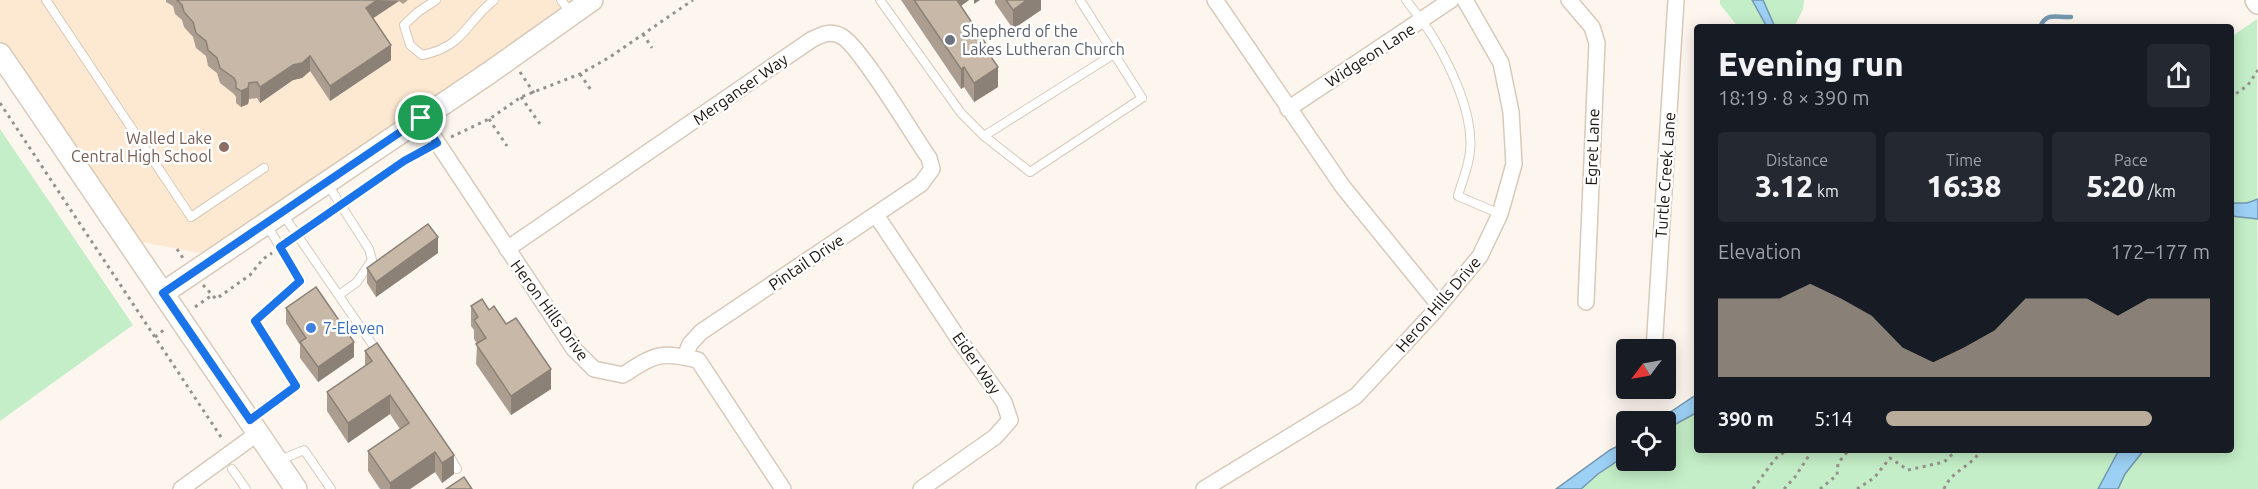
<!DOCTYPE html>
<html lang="en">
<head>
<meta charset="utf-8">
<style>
	:root { --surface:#171b24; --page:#242831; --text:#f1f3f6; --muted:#9ea1a6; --accent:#baac9b }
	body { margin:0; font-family:Ubuntu,sans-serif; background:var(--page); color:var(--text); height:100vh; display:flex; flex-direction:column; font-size:22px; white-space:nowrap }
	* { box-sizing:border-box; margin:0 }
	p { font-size:20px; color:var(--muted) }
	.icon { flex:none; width:33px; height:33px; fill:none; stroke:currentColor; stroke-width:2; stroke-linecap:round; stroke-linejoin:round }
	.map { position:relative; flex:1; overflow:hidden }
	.panel { position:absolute; left:1694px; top:24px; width:540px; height:429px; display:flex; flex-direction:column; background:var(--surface); border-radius:6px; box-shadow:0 3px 15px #0003 }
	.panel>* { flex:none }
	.needle { width:39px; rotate:238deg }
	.fabs { position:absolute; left:1616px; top:339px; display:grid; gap:12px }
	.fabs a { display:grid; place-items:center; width:60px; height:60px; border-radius:6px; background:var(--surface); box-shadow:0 3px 15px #0003; font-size:30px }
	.pin { position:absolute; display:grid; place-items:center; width:51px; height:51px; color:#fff; margin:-26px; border:3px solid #fff; border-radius:50%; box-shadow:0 2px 6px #0007 }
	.round { display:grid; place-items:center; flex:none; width:63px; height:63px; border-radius:6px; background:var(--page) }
	.headline { display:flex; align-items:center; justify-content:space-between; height:102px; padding:0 24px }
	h1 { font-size:33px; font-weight:800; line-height:45px }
	.metrics { display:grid; grid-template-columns:repeat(3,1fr); gap:9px; height:102px; padding:6px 24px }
	.metrics div { display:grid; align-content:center; border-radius:6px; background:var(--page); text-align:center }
	.metrics b { font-size:30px; font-weight:800 }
	.metrics small { font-size:16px; font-weight:400 }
	.metrics p { font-size:16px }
	.chart { height:168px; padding:12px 24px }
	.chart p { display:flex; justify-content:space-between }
	.chart svg { width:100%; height:108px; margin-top:6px; fill:var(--accent); opacity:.7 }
	ul { padding:0 24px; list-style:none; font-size:20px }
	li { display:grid; grid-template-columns:96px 72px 1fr; align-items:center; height:45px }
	li i { height:15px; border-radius:8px; background:var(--accent) }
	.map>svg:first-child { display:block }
	.built { fill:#fde8d1 }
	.green { fill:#c3eec7 }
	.water { fill:#9cd0f4; stroke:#7497af; stroke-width:1.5 }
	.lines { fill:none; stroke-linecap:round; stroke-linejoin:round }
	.stream { stroke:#7497af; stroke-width:4.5 }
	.lane-casing { stroke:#d8c9b9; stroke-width:10 }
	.street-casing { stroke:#d8c9b9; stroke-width:18 }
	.secondary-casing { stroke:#d8c9b9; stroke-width:24 }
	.path { stroke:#97918b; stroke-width:3; stroke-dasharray:3 4.5; stroke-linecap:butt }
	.lane { stroke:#fff; stroke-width:8 }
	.street { stroke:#fff; stroke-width:15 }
	.secondary { stroke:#fff; stroke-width:21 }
	.wall { fill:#ab9e90 }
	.shaded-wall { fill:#8b8176 }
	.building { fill:#c7b8a8; stroke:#8b8176; stroke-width:1.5 }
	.route-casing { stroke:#fff; stroke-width:12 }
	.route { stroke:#1a73e8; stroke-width:8 }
	.worship-dot { fill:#6b7280; stroke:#fff; stroke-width:2 }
	.education-dot { fill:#8d6e63; stroke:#fff; stroke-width:2 }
	.shop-dot { fill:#3f7fe0; stroke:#fff; stroke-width:2 }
	.labels { text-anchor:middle; stroke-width:5; stroke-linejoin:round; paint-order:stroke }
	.worship-label { font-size:16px; fill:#5b616d; stroke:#fff; text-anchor:start }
	.street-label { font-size:16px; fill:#18120d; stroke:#fff }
	.education-label { font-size:16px; fill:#785e54; stroke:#fff; text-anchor:end }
	.shop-label { font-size:16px; fill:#366cbe; stroke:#fff; text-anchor:start }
</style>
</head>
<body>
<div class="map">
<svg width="2258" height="489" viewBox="0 0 2258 489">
	<rect width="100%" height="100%" fill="#fdf6ef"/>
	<!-- built -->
	<path class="built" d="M0,0h603l-381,257 -97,-18 -125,-184z"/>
	<!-- green -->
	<path class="green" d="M1720,0h84l-1,9 -9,18h-56l-18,-23z
		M2257,19l1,470h-685l53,-36v7h39v-34l31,-22v46h534l1,-413z
		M0,129l133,196 -133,96z"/>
	<!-- water -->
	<path class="water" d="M1752,0h11l12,27h-8z
		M2258,199v20l-27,-3v-13h16z
		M1696,395v18l-31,17v-8l-8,-1z
		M1626,442v13l-28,19 -17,15h-25l54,-39z
		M2119,450h25l-19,24 -7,15h-20z"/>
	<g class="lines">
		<!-- stream -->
		<path class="stream" d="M2040,27c7,-16 17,-9 31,-10"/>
		<!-- lane casing -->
		<g class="lane-casing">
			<path id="lane" d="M46,0l145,217 73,-49
				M436,0l-18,12 -14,13 6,20 12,10c42,-8 43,-32 72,-55
				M561,0l10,13
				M880,0l81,113 23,23 46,36 112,-74 -62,-98
				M1406,0c9,12 19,24 27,37 18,30 41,78 37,114 -1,15 -8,30 -12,45l42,18
				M984,136l130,-82
				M328,185l41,64 3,11 -15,22 -18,13
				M282,213l97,141
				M251,419l44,-33 -40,-65 45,-40 -33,-56
				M449,455l8,14
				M278,461l26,-11 27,39
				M232,469l14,20"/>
		</g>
		<!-- street casing -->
		<g class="street-casing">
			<path id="street" d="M1215,0l128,187 96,118
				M1569,0l23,27 5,16 -11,259
				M1288,109l163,-109
				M421,118l153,231 20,20 29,6c33,-21 36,-24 75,-15l85,129
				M876,215l84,126 44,61 6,18 -15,17 -74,52
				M507,249l304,-209c10,-5 19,-10 30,-4 18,8 73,101 88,122l3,11 -11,15 -220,148 -11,12 -5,13
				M1654,350l22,-350
				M181,489l77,-56
				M1204,489l152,-93 77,-83 47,-57 20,-42 14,-50 -3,-52 -10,-49 -36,-63"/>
		</g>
		<!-- secondary casing -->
		<g class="secondary-casing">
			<path id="secondary" d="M2256,0l2,3
				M0,54l296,435
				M163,293l326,-220 103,-73"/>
		</g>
		<!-- path -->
		<path class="path" d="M643,34l9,14
			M520,72l14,21
			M580,74l11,16
			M521,97l19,27
			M2230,98l18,-13 10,-15
			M0,103l223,337
			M489,119l18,27
			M451,137l40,-19 30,-21 59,-23 30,-17 83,-57
			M348,199l78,-50
			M306,228l27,-18
			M177,249l6,9
			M203,285l13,14 34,-24 13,-16 9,-6
			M195,307l16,-11
			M155,337l10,-8
			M1753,489l22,-30 12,-9
			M1784,489l11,-12 15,-23 -1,-4
			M1820,489l17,-14 1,-12 11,-13
			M1857,489l17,-11 16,-20 18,12 36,-8 13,-12
			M1944,489c7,-18 27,-22 37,-39"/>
		<!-- lane -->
		<use href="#lane" class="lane"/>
		<!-- street -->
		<use href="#street" class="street"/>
		<!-- secondary -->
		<use href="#secondary" class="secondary"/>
	</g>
	<!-- wall -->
	<path class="wall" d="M166,0h242l-5,4 -4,-3 -26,17 18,42 -61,41 -20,-30 -8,7 -9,2 -33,23 -3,-5 -8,1 -1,5 -7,3 -5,-4v-6l-2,-3 -14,-11 -3,-10 -9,-7 -2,-10 -10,-8 -3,-11 -9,-10 -2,-7 -7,-6 -2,-8 -7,-4z
		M901,0h68l-8,6 29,50 8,31 -24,15 -10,-15 -3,2z
		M995,0h46v10l-28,19 -18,-26z
		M438,253l-62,44 -9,-14v-15z
		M471,306l18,4 62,79 -40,26 -35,-51 1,-20 -3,-5v-9l-3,-4z
		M286,308l68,49 -36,25 -18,-24v-13l-14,-22z
		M365,351l89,123 -12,9 -7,-11 -25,17h-30l-12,-18v-20l32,-22 -10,-15 -42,29 -21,-32v-19l38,-26z"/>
	<!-- shaded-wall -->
	<path class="shaded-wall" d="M377,0l22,1 -33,22v-15z
		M952,0h17l-17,12z
		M974,0h6l-6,4z
		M1027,0h14v10l-28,19v-19z
		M391,45v15l-61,41v-15z
		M310,56v15l-8,7 -9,2 -33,23v-16l33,-22z
		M964,67v20l-3,2v-20z
		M998,67v20l-24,15v-19z
		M249,83v16l-1,5 -7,3v-16z
		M438,237v16l-62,44v-15z
		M354,342v15l-36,25v-15z
		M551,369v20l-40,26v-19z
		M390,395v19l-42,29v-20z
		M435,452v20l-25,17h-20v-6z
		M454,455v19l-12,9v-20z"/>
	<!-- building -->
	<path class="building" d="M177,0h200l-11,8 25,37 -61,41 -20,-30 -8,7 -9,2 -33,22 -3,-5 -8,1 -1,5 -7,3 -5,-3v-6l-2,-4 -14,-10 -3,-10 -9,-8 -2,-9 -10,-8 -3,-11 -9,-10 -2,-7z
		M914,0h43l33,50 -3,1 11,16 -24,16 -10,-16 -3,2z
		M1006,0h21l-14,10z
		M428,224l10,13 -62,45 -9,-14z
		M316,287l38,55 -36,25 -18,-25 6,-4 -20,-30z
		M482,299l7,11 5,-4 12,18 10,-6 35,51 -40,27 -35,-52 10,-6 -12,-18 4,-3 -7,-11z
		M377,343l77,112 -12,8 -7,-11 -45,31 -22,-32 41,-28 -19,-28 -42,28 -21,-31 45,-31 -7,-10z
		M464,477l8,12h-26z"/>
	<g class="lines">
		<!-- route casing -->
		<g class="route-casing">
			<path id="route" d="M421,118l16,25 -33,18 -124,86 20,34 -45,40 41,65 -46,34 -87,-127z"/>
		</g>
		<!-- route -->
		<use href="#route" class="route"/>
	</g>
	<!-- markers -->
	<circle class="worship-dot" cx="950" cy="40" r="6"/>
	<circle class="education-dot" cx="224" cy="147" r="6"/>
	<circle class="shop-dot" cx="311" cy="328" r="6"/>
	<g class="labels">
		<!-- worship labels -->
		<g class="worship-label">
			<text x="962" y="37">Shepherd of the<tspan x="962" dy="18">Lakes Lutheran Church</tspan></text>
		</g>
		<!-- street labels -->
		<g class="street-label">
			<text transform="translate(1370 55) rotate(-33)" y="6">Widgeon Lane</text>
			<text transform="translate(740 89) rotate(-35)" y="6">Merganser Way</text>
			<text transform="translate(1592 147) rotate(-88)" y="6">Egret Lane</text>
			<text transform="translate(1665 175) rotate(-86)" y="6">Turtle Creek Lane</text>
			<text transform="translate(806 262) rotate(-34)" y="6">Pintail Drive</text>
			<text transform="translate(1438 304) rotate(-49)" y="6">Heron Hills Drive</text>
			<text transform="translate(550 310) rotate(54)" y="6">Heron Hills Drive</text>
			<text transform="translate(977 363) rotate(55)" y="6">Eider Way</text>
		</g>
		<!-- education labels -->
		<g class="education-label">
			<text x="212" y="144">Walled Lake<tspan x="212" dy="18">Central High School</tspan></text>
		</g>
		<!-- shop labels -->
		<g class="shop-label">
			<text x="323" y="334">7-Eleven</text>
		</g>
	</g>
</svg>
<div class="fabs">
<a><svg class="needle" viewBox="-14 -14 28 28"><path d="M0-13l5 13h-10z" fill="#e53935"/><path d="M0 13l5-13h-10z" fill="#9ea1a6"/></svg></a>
<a><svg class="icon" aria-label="locate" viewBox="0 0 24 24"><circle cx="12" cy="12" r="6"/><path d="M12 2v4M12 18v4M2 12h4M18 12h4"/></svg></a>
</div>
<div class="pin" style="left:421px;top:118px;background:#1e9e55"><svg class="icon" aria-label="arrive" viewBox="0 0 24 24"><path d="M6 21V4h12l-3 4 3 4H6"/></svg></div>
<section class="panel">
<div class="headline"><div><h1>Evening run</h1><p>18:19 · 8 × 390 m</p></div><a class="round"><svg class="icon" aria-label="share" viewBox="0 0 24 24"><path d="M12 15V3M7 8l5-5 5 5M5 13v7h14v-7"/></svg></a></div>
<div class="metrics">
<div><p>Distance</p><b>3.12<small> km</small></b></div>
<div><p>Time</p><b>16:38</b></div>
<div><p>Pace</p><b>5:20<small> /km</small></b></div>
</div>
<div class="chart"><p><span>Elevation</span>172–177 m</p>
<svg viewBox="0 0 160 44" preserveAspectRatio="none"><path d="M0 44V12L10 12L20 12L30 6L40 12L50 19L60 32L70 38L80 32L90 25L100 12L110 12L120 12L130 19L140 12L150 12L160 12V44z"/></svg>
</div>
<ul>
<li><b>390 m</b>5:14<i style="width:82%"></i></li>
</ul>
</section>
</div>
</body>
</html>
